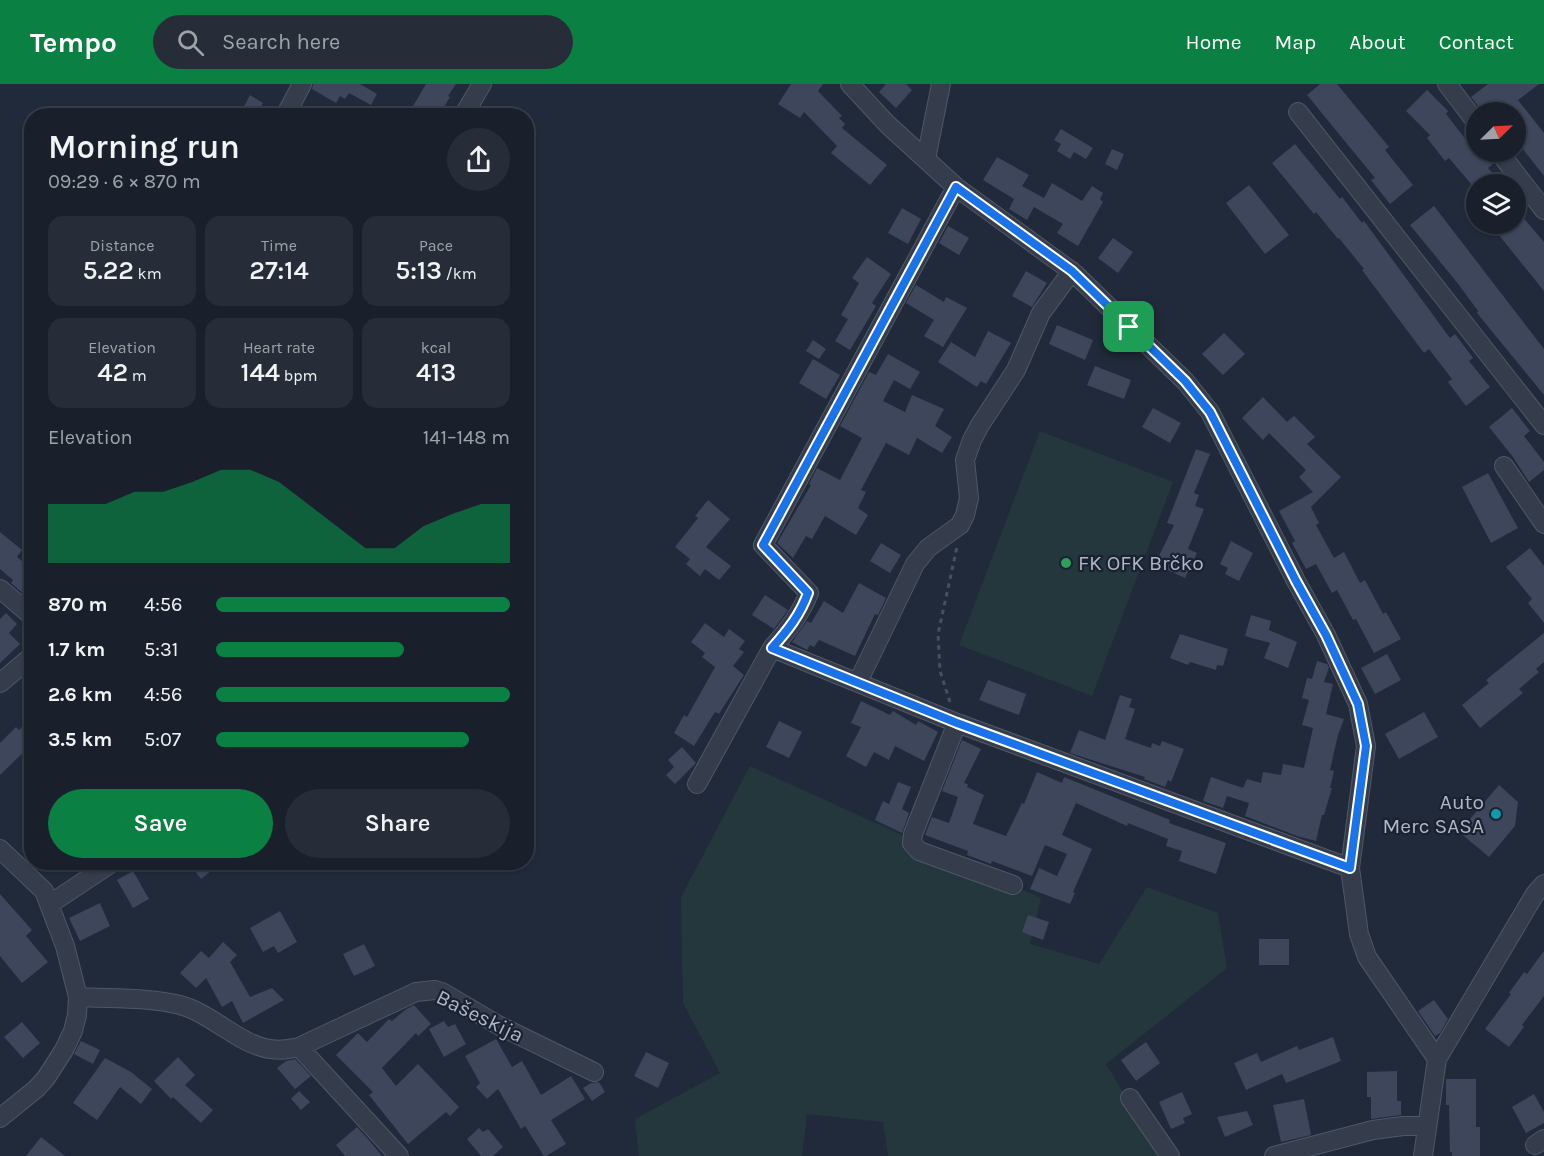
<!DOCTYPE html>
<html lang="en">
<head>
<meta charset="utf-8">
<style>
	:root { --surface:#19202c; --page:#262d38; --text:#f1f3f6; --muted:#9fa3a9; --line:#373e48; --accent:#0b8043 }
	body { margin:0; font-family:Karla,sans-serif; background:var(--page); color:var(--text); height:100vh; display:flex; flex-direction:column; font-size:22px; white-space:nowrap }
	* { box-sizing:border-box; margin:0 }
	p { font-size:20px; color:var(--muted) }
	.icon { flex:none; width:33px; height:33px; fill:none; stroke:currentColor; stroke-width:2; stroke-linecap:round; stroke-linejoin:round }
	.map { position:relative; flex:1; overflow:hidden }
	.sheet { position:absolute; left:24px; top:24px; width:510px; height:762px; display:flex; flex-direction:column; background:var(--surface); border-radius:24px; box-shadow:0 2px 4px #0004,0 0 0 2px var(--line) }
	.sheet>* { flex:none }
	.needle { width:39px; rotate:66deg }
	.buttons { position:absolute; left:1466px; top:18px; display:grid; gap:12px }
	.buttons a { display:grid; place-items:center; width:60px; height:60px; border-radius:50%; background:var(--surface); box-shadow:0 2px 4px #0004,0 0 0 2px var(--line); font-size:30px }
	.pin { position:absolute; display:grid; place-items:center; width:51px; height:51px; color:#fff; margin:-26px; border-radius:12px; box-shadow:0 3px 9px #0006 }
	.round { display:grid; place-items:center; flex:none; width:63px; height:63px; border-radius:32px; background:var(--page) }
	.summary { display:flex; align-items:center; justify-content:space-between; height:102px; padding:0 24px }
	h1 { font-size:33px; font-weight:600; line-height:45px }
	.figures { display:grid; grid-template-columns:repeat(3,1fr); gap:9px; height:102px; padding:6px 24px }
	.figures div { display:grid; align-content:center; border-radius:15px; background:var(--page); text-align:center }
	.figures b { font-size:26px; font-weight:600 }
	.figures small { font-size:16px; font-weight:400 }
	.figures p { font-size:16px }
	.chart { height:168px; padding:12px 24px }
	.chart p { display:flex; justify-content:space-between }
	.chart svg { width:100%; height:108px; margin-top:6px; fill:var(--accent); opacity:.7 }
	.primary-button { display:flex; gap:12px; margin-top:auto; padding:12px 24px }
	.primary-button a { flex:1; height:69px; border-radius:36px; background:var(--accent); color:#fff; font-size:24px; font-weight:600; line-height:69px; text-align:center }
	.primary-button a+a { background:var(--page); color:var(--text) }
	ul { padding:0 24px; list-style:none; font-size:20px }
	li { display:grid; grid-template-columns:96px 72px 1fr; align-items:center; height:45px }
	li i { height:15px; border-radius:8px; background:var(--accent) }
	header { display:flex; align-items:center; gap:36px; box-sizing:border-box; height:84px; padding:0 30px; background:var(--accent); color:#fff }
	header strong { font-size:28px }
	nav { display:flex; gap:33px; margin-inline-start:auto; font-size:21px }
	.search { width:420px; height:54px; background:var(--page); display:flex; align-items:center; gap:15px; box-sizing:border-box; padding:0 21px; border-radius:33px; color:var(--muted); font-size:22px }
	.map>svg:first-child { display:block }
	.green { fill:#23373c }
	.building { fill:#3d465b }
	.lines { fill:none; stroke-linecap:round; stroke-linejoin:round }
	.minor-casing { stroke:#505766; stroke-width:20 }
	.path { stroke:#415459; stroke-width:3; stroke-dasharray:4.5 4.5; stroke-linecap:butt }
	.minor { stroke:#353c4b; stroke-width:18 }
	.route-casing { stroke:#fff; stroke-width:12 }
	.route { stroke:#1a73e8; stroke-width:8 }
	.leisure-dot { fill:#2e9e5b; stroke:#1a2130; stroke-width:2 }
	.culture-dot { fill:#0f9aa8; stroke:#1a2130; stroke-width:2 }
	.labels { text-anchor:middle; stroke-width:4.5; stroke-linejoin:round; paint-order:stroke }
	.poi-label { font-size:21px; fill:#b0b7c7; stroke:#1a2130; text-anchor:start }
	.street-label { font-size:21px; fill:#b0b7c7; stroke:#1a2130 }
</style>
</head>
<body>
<header>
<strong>Tempo</strong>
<div class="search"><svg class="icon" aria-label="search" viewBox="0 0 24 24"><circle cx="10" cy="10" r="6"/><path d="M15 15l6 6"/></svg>Search here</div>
<nav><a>Home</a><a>Map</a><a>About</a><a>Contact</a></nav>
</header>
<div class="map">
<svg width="1544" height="1072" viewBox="0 0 1544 1072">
	<rect width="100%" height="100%" fill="#212a3b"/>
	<!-- green -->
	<path class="green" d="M1040,347l133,51 -81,214 -133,-51z
		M750,682l291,132 -11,46 69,20 48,-77 71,26 9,55 -121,96 56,92h-274l-5,-34 -76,-8 -5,42h-163l-4,-37 85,-46 -37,-70 -2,-106z"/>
	<!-- building -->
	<path class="building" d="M313,0h47l17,10 -6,11 -22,-12 -4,6 -5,-3 -4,7 -24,-14z
		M426,0h30l-8,12 2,1 -11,19h-11l-15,-10z
		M791,0h32l-5,7 24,25 -3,2 6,6 -3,4 45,37 -17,20 -39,-32 6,-7 -33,-34 -4,6 -22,-14z
		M886,0h20l6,6 -16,18 -17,-16z
		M1320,0h17l52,63 -4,3 28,35 -23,19 -19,-24 4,-2 -68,-83z
		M1488,0h51l-21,16 26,33v43l-29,-37v-27h-32l-12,-15z
		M1427,6l21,21 -2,3 24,31 6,-5v12h7l10,12 -5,4 13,16h-30l-22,-26 -4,3 -18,-23 3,-3 -24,-24z
		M250,11l13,8 -7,13h-17z
		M1061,45l32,19 -7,11 -12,-7 -4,7 -13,-8 4,-7 -7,-4z
		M1295,60l45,55 2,-2 20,26 2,-2 86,117 5,-4 18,24 -4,3 21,26 -24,19 -18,-24 4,-3 -23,-30 -5,4 -18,-24 -44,-59 2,-1 -25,-31 -1,1 -22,-27 -2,2 -42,-51z
		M1112,65l12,5 -7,16 -12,-6z
		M997,73l32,18 -7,11 22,12 8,-15 30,18 10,-15 11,7 -3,6 3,3 -25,44 -21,-13 6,-9 -29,-17 -7,13 -18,-11 5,-10 -31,-19z
		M1249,101l40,50 -24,19 -39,-51z
		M1434,122l110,143v46l-67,-82 1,-2 -19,-26 -49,-60z
		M902,124l19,11 -13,25 -20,-11z
		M1515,124l29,34v49l-54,-67h25z
		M948,142l21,12 -10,17 -20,-12z
		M1113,154l20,14 -15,21 -20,-15z
		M867,173l24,17 -19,29 4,3 -26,44 -15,-9 13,-22 -7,-4 18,-32 -7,-5z
		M1026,187l21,12 -15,24 -20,-11z
		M916,201l28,17 2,-5 21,11 -24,39 -19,-11 10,-16 -28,-17z
		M1057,241l36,15 -8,20 -36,-16z
		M988,247l23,12 -25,41 -5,-3 -4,6 -39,-25 13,-20 24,15z
		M1224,249l21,21 -22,21 -21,-21z
		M813,256l13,9 -7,10 -13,-8z
		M888,270l32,18 -10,17 -16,-9 -11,21 22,11 7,-17 32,14 -9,17 17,11 -10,16 -25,-15 -8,17 -23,-12 -25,47 5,2 -8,16 10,7 -12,20 -31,-19 -13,23 -6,-3 -13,22 -16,-15 34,-58 -2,-1 8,-16 23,12 22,-42 -22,-12 29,-54 7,3z
		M813,275l27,16 -14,24 -27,-16z
		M1095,282l36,14 -7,19 -37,-14z
		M1263,313l24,25 7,-6 21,21 -8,7 34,33 -30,30 8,16 -3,2 18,33 10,-6 16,31 5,-3 18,34 3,-2 15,27 -27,14 -18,-34 -3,1 -16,-30 -5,3 -16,-29 -10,5 -14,-26 3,-2 -16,-30 34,-19 -14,-15 7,-7 -37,-37 -6,7 -21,-22z
		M1153,324l28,15 -11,20 -28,-16z
		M1512,324l18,23 -6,5 20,26v8l-15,12 -16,-25 -24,-30z
		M1196,365l14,5 -16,39 5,2 -4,11 9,3 -16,40 9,4 -12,25 -30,-14 19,-39 -7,-2z
		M1488,389l30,55 -27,15 -29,-56z
		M708,416l22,19 -24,28 25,19 -12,14 -14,-11 -5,7 -14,-12 4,-5 -15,-12 23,-29 -3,-2z
		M0,448l22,18 -5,7 15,12v32l-21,-18 2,-3 -13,-11z
		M1231,457l22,12 -14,28 -14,-7 3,-6 -8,-4z
		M881,459l20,12 -11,18 -20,-12z
		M1530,464l14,18v57l-16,-20 4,-4 -26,-32z
		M859,499l27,15 -8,17 -3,-1 -20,42 -36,-16 -5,7 -4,-2 -3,5 -15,-8 15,-21 4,2 13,-22 19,12z
		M765,511l23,15 -14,19 -22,-14z
		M6,529l11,11 -8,9 11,11 -20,19v-44z
		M1251,531l20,6 -2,9 28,12 -9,26 -24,-10 6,-15 -25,-7z
		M705,539l19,14 5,-8 16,12 -6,8 5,3 -11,14 11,9 -25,39 -4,-2 -21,34 -20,-13 10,-18 3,2 28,-50 -13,-10 3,-4 -14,-11z
		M1544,549v29l-8,7 3,3 -20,17 4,4 -43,35 -18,-23 27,-22 -3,-3z
		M1180,550l48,15 -5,17 -6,-1 -1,5 -26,-8 -2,3 -18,-7z
		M1387,570l14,26 -26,14 -14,-26z
		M1317,577l10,3 2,3 -5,15 9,2 -7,30 18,5 -6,16 -8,35 4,1 -4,17h2l-8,27h-2l-6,26 -19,-5 -52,-20 4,-13 -22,-7 -4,12 -20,-7 8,-24 32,11 4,-9 14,4 2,-11 18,3 2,-11 21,4 9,-40 -11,-3 7,-25 -7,-2 5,-20 5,1z
		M988,596l38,14 -7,21 -40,-15z
		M1120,611l12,4 -3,8 6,2 -10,30 26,9 1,-5 8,3 2,-5 22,8 -13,33 -3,-2 -3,7 -21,-8 1,-2 -75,-24 9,-23 26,10z
		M861,617l29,14 3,-4 23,14 2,-4 20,11 -14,29 -29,-15 -6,14 -15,-8 -8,15 -20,-11 15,-29 -10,-4z
		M1424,628l14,25 -39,22 -14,-25z
		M32,634v26l-32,31v-32l16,-16 3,3z
		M779,637l23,11 -13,26 -23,-11z
		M962,656l19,9 -17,34 4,1 -1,3 17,8 -11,29 33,12 16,-33 2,1 13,-32 25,11 2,-6 106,43 -1,3 57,20 -10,31 -37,-13 3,-10 -16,-5 2,-7 -40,-16 -1,3 -51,-23 -14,32 30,14 -19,43 2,1 -5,11 -40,-15 9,-21 18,8 10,-22 -22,-9 -13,31 -40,-15 -1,3 -24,-9 1,-4 -43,-16 7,-18 17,6 9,-26 -16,-6z
		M682,663l14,16 -21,21 -9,-9 8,-8 -6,-7z
		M898,698l13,5 -9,22 7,4 -7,20 -27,-13 8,-19 6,3z
		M1499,701l19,17 -3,24 -26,31 -30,-25z
		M188,778h16l7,9 -10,8z
		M133,787l16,28 -16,9 -16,-28z
		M0,810l32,36 -6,6 22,26 -26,21 -22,-27z
		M100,819l10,23 -30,15 -11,-23z
		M280,827l17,31 -19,11 -4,-7 -11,6 -13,-24z
		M1028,831l21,7 -6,18 -21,-8z
		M1259,855h30v26h-30z
		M223,858l14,13 -7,7 20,35 22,-9 12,12 -41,23 -11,-22 -10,6 -16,-29 -10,10 -16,-15 21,-22 8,7z
		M364,860l11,22 -21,10 -11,-22z
		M1544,867v45l-22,29 2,2 -15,20 -24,-18 26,-35 -2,-1 15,-21 3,2z
		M1434,916l14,19 -8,14 -5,3 -17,-25z
		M414,921l17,19 -13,12 -2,-3 -34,35 14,18 22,-22 41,43 -9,9 -4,-4 -38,32 -39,-49 4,-3 -37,-37 22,-22 9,9 22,-23 3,2 13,-11z
		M444,937l4,6 7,-3 11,20 -22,13 -15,-28z
		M22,938l18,21 -17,15 -19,-21z
		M1333,953l8,24 -55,22 -4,-9 -36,16 -12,-27 23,-10 4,9 36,-16 2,4z
		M496,955l16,28 10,-6 19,34 30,-19 14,23 -34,21 15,24 -20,12h-2l-19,-30 -4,3 -23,-40 -11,10 -11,-12 4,-4 -15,-27z
		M81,957l19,9 -7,14 -19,-10z
		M1146,958l14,21 -24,18 -15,-21z
		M646,968l23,11 -11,25 -24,-12z
		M178,973l17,18 -10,10 28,25 -12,13 -28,-26 -2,2 -17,-18z
		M105,974l26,14 21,17 -11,15 -21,-17 -23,33 -24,-17z
		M295,975l16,17 -16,13 -18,-21 9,-7z
		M1397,987v30h4v14l-30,4v-22h-4v-25z
		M1446,995h30v48h4v29h-28v-4h-2l-1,-47h-3z
		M599,998l6,10 -13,9 -9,-13 8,-5z
		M299,1007l11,11 -9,8 -10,-11z
		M1182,1008l10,22 -9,4 2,5 -14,6 -12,-27z
		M1534,1010l10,18v11l-18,10 -14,-26z
		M1304,1015l7,36 -30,7 -8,-37z
		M1247,1027l6,14 -28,12 -8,-20z
		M357,1043l11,12 14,17h-37l-9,-11z
		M479,1044l4,4 5,-3 15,18 -10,9h-12l-14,-17z
		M41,1053l24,19h-39z"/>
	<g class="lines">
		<!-- minor casing -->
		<g class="minor-casing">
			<path id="minor" d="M850,0l37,40 69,63 118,86 111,108 25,31 86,169 30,54 32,69 8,42 -16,122 9,66 8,23 70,102
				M1447,0l29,38
				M1298,28l246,313
				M285,32l17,-32
				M463,32l19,-32
				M1499,68l45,58
				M926,75l15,-75
				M956,103l-193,358 46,48c-9,22 -21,37 -37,55l185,75 393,145
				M1504,382l40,58
				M0,505l32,27
				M858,598l57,-118 13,-16 32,-23 5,-10 4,-17 -4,-38 7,-20 8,-15 36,-55 25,-57 31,-42
				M0,599l32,-27
				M957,639l-44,111 -1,9 7,8 94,34
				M697,700l75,-136
				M0,765l44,42 21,55 13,51 -1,18 -4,16 -9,19 -18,28 -10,11 -36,29
				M50,820l63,-42
				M78,913c33,2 70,0 102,8 31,8 61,41 91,44 10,2 18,0 28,-2l117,-55 19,-2 7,2 56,33 96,47
				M299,963l100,109
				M1130,1014l40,58
				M1535,1061l9,-6
				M1274,1072l99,-26 30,-4h24
				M1423,1072l14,-97 98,-165 9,-10"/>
		</g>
		<!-- path -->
		<path class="path" d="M950,618l-10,-31 -2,-37 19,-87"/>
		<!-- minor -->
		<use href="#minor" class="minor"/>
	</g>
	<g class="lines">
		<!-- route casing -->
		<g class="route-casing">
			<path id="route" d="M956,103l116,84 113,110 25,31 86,169 30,54 32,69 8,42 -16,122 -393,-145 -185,-75c16,-18 28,-33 36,-55l-45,-48z"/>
		</g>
		<!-- route -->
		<use href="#route" class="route"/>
	</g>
	<!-- markers -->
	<circle class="leisure-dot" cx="1066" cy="479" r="6"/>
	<circle class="culture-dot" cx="1496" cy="730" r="6"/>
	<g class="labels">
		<!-- poi labels -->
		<g class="poi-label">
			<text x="1078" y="486">FK OFK Brčko</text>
			<text x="1484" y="725" text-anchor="end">Auto<tspan x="1484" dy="24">Merc SASA</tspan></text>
		</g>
		<!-- street labels -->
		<g class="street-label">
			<text transform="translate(480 932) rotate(26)" y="7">Bašeskija</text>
		</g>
	</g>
</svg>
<div class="buttons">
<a><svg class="needle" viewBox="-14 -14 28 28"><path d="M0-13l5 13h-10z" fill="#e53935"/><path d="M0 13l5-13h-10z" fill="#9fa3a9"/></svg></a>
<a><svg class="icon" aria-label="layers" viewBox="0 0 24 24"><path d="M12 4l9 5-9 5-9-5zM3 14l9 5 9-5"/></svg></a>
</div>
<div class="pin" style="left:1129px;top:243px;background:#1e9e55"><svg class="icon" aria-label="arrive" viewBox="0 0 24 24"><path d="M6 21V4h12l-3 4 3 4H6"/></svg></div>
<section class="sheet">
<div class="summary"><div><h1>Morning run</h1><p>09:29 · 6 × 870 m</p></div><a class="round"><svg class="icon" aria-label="share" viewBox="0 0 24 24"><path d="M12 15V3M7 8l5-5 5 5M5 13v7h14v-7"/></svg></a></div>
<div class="figures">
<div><p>Distance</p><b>5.22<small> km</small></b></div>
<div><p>Time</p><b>27:14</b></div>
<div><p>Pace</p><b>5:13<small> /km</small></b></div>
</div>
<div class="figures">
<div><p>Elevation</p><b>42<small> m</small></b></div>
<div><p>Heart rate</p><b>144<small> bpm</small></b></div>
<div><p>kcal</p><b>413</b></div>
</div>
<div class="chart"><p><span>Elevation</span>141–148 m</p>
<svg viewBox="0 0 160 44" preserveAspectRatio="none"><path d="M0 44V20L10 20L20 20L30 15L40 15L50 11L60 6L70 6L80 11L90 20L100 29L110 38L120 38L130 29L140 24L150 20L160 20V44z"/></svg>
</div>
<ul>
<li><b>870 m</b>4:56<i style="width:100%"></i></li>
<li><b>1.7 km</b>5:31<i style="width:64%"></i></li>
<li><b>2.6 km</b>4:56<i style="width:100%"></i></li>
<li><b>3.5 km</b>5:07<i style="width:86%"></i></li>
</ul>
<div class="primary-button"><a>Save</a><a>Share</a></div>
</section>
</div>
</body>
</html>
